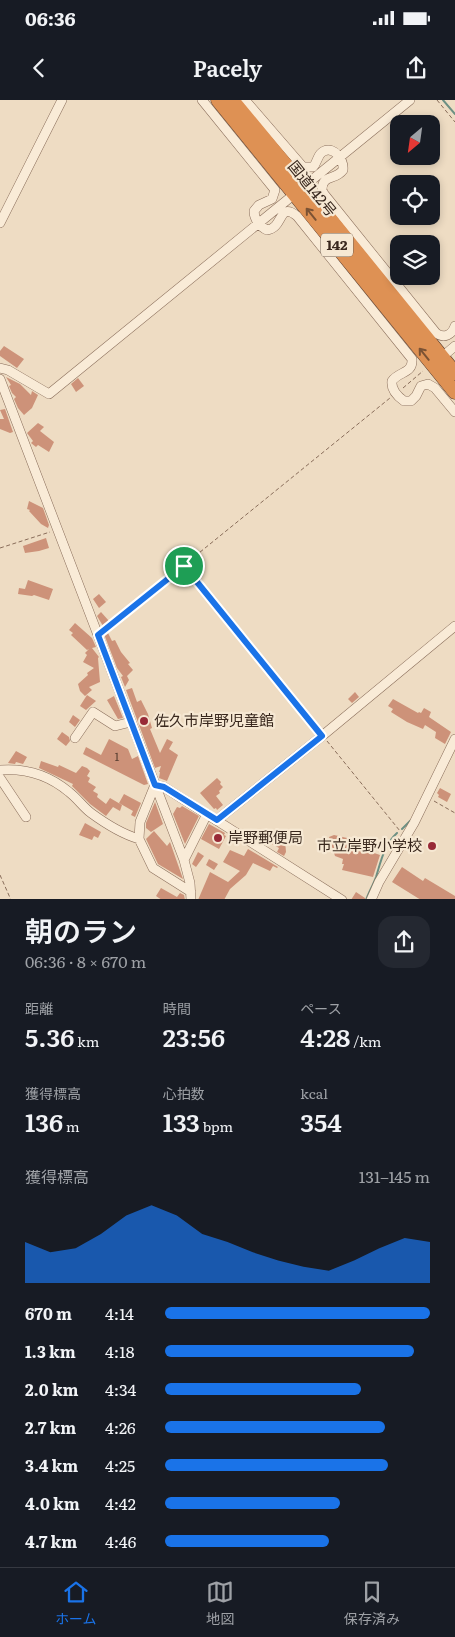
<!DOCTYPE html>
<html lang="ja">
<head>
<meta charset="utf-8">
<style>
	:root { --surface:#171b24; --page:#242831; --text:#f1f3f6; --muted:#9ea1a6; --line:#363941; --accent:#1a73e8 }
	body { margin:0; font-family:Literata,"Noto Sans JP",serif; background:var(--page); color:var(--text); height:100vh; display:flex; flex-direction:column; font-size:19px; white-space:nowrap }
	* { box-sizing:border-box; margin:0 }
	p { font-size:16px; color:var(--muted) }
	.icon { flex:none; width:28px; height:28px; fill:none; stroke:currentColor; stroke-width:2; stroke-linecap:round; stroke-linejoin:round }
	.map { position:relative; height:799px; overflow:hidden }
	.panel { display:flex; flex-direction:column; background:var(--surface); flex:1 }
	.panel>* { flex:none }
	.needle { width:32px; rotate:209deg }
	.controls { position:absolute; left:390px; top:15px; display:grid; gap:10px }
	.controls a { display:grid; place-items:center; width:50px; height:50px; border-radius:10px; background:var(--surface); box-shadow:0 2px 8px #0003; font-size:25px }
	.pin { position:absolute; display:grid; place-items:center; width:42px; height:42px; color:#fff; margin:-21px; border:2px solid #fff; border-radius:50%; box-shadow:0 1px 5px #0007 }
	.round { display:grid; place-items:center; flex:none; width:52px; height:52px; border-radius:15px; background:var(--page) }
	.overview { display:flex; align-items:center; justify-content:space-between; height:85px; padding:0 25px }
	h1 { font-size:28px; font-weight:600; line-height:38px }
	.stats { display:grid; grid-template-columns:repeat(3,1fr); gap:8px; height:85px; padding:5px 25px }
	.stats div { display:grid; align-content:center }
	.stats b { font-size:25px; font-weight:600 }
	.stats small { font-size:14px; font-weight:400 }
	.stats p { font-size:14px }
	.chart { height:140px; padding:10px 25px }
	.chart p { display:flex; justify-content:space-between }
	.chart svg { width:100%; height:90px; margin-top:5px; fill:var(--accent); opacity:.7 }
	ul { padding:0 25px; list-style:none; font-size:16px }
	li { display:grid; grid-template-columns:80px 60px 1fr; align-items:center; height:38px }
	li i { height:12px; border-radius:6px; background:var(--accent) }
	.status { display:flex; justify-content:space-between; align-items:center; height:35px; padding:0 25px; background:var(--surface); direction:ltr }
	.status svg { height:14px; fill:currentColor }
	header { display:flex; justify-content:space-between; align-items:center; height:65px; padding:0 25px; background:var(--surface); font-size:22px; font-weight:600 }
	.dock { display:flex; justify-content:space-around; align-items:center; height:70px; border-top:1px solid var(--line); background:var(--surface); font-size:14px; color:var(--muted) }
	.dock a { display:grid; justify-items:center; gap:2px }
	.dock .current { color:var(--accent) }
	.map>svg:first-child { display:block }
	.lines { fill:none; stroke-linecap:round; stroke-linejoin:round }
	.stream { stroke:#6c9083; stroke-width:2 }
	.building { fill:#cd9279 }
	.minor-casing { stroke:#896d5a; stroke-width:10 }
	.highway-casing { stroke:#573c2e; stroke-width:15 }
	.path { stroke:#896d5a; stroke-width:1; stroke-dasharray:4 2.5; stroke-linecap:butt }
	.minor { stroke:#f9ebd7; stroke-width:9 }
	.highway { stroke:#de9154; stroke-width:14 }
	.oneway { stroke:#7b5234 }
	.route-casing { stroke:#fff; stroke-width:10 }
	.route { stroke:#1a73e8; stroke-width:6 }
	.poi-dot { fill:#982a37; stroke:#f6e8d3; stroke-width:2 }
	.labels { text-anchor:middle; stroke-width:4.5; stroke-linejoin:round; paint-order:stroke }
	.number-label { font-size:12px; fill:#5e4235 }
	.shield { fill:#f6e8d3; stroke:#726254; stroke-width:1 }
	.shield-label { font-size:14px; font-weight:bold; fill:#39281e }
	.street-label { font-size:15px; fill:#39281e; stroke:#f6e8d3 }
	.poi-label { font-size:15px; fill:#39281e; stroke:#f6e8d3; text-anchor:start }
</style>
</head>
<body>
<div class="status"><b>06:36</b><svg viewBox="0 0 49 12"><path d="M0 12V9h3v3zM5 12V6h3v6zM10 12V3h3v9zM15 12V0h3v12zM26 1h20v11H26zM47 4h2v5h-2z"/></svg></div>
<header><svg class="icon" aria-label="back" viewBox="0 0 24 24"><path d="M15 5l-7 7 7 7"/></svg>Pacely<svg class="icon" aria-label="share" viewBox="0 0 24 24"><path d="M12 15V3M7 8l5-5 5 5M5 13v7h14v-7"/></svg></header>
<div class="map">
<svg width="455" height="800" viewBox="0 0 455 800">
	<rect width="100%" height="100%" fill="#eedcc3"/>
	<g class="lines">
		<!-- stream -->
		<path class="stream" d="M443,0l12,14
			M402,729l9,-9
			M366,800c3,-8 7,-15 10,-23 5,-16 8,-32 21,-44"/>
	</g>
	<!-- building -->
	<path class="building" d="M4,246l20,13 -7,9 -17,-12v-5z
		M6,277l14,7 11,11 1,-4 6,4 -6,13 -8,7 -6,-7 -4,-9 2,-2 -4,-4 -3,-7 2,-1z
		M78,278l6,8 -8,6 -5,-8z
		M5,309l8,23 -3,1 -10,-4v-10h4l-4,-9z
		M38,323l6,4 -4,4 14,11 -5,10 -11,-7 -2,2 -5,-4 2,-2 -6,-8z
		M29,401l14,7 6,17 -1,3 -7,-4 -12,-13 1,-1 -3,-1z
		M46,438l3,10 -10,3 -14,2 -2,-7z
		M28,480l25,9 -4,11 -15,-5 -2,1 -14,-2 1,-6 6,1z
		M99,494l7,8 -7,6 -6,-9z
		M101,512l8,9 -6,5 -6,-10z
		M75,523l17,15 4,9 -4,1 7,9 -1,1 2,24 -11,5 3,3 -7,6 -5,-5 -2,-7 10,-9 -1,-2 7,-5 -11,-6 4,-7 -2,-2 4,-4 -2,1 -16,-15 2,-2 -4,-3z
		M108,533l4,8 3,-1 6,12 9,11 -2,1 5,6 -6,6 2,4 -4,7 -4,-10 2,-1 -6,-8 -13,-34z
		M132,588l5,14 4,-2 7,14 4,14 -2,1 10,24 7,-14 6,3 -4,7 9,6 -11,26 -8,-3 1,-6h-1l2,-6 -6,2 -29,-78z
		M355,592l4,5 -7,6 -4,-4z
		M87,595l9,6 -10,9 -6,-4z
		M114,596l9,22 -5,1 -11,-19z
		M393,599l25,14 1,-1 2,1 3,-5 7,4 -2,5 22,15 -6,12 -10,-6 1,-6 -11,-7 -2,4 -16,-7 -16,-10 2,-3 -5,-3z
		M73,615l7,5 -5,7 -6,-5z
		M62,632l7,5 1,4 -4,5 -9,-7z
		M109,639l19,10 4,10 6,-3 10,28 -4,1 -61,-31 3,-7 15,8z
		M16,651l11,6 -4,7 -7,-2 -1,2 -7,-1z
		M41,661l17,6 1,-2 17,8 6,-7 5,2 3,3 -3,5 3,2 -2,4 8,5 -3,4 5,3 -1,3 9,7 4,-6 12,7 -2,6 -7,-4 -7,9 -16,-12 -18,-18 1,-2 -34,-16z
		M217,678l4,4 -1,2 3,3 -4,4 1,2 -4,3 7,9 -6,5 -1,-2 -2,1 -14,-16z
		M440,688l11,6 -4,8 -9,-5 1,-2 -2,-2z
		M124,694l17,9 -6,14 -4,-2 2,-4 -14,-8z
		M155,702l8,22 -12,8 -5,-4v-5z
		M182,706l17,10 -14,28 -12,-30 4,-7 3,1z
		M85,723l16,9 -3,6 -4,-2 -2,4 -13,-5z
		M209,724l16,9 -1,2 2,1 -7,13 -18,-10z
		M262,729l23,11 1,12 -2,4 -7,-4 2,-4 -21,-12z
		M154,731l13,15 3,-4 13,37 -25,-15 -12,-25z
		M334,735l13,3 -2,5 35,12 -7,22 -31,-7 2,-6h-2l1,-5 -8,-3 -6,-19z
		M248,749l30,18 -1,1 -4,-2 -3,5 -17,-8 -7,12 -16,14 -6,11h-26l12,-28 18,10 12,-11 -17,-9 7,-12 14,6z
		M198,752l6,4 -8,11 -4,-3z
		M209,759l9,5 -4,6 -8,-5z
		M402,767l21,14 2,-3 30,18v4h-34l-29,-18z
		M161,788l16,9 3,-4 4,2 1,5h-23l-6,-4z
		M356,792l9,6v2h-14z"/>
	<g class="lines">
		<!-- minor casing -->
		<g class="minor-casing">
			<path id="minor" d="M202,0l73,90 -3,9 -13,6 -5,6c0,8 6,16 13,19 17,-2 11,-29 30,-14l115,143c1,15 -13,12 -20,22 -1,8 5,15 12,20h7l5,-5 5,-10 7,-2 7,4 20,24
				M245,0l58,67h10c5,-5 4,-13 11,-16 11,-5 20,10 19,19 -8,11 -21,4 -21,20l2,4 112,139c8,6 16,2 19,-7
				M0,123l62,-123
				M442,257l13,-11
				M0,268l8,2 41,24 361,-294
				M0,279l184,481 6,23 1,17
				M75,638l18,-26 22,14 16,-4
				M0,670c26,-2 49,5 69,22 8,6 14,15 22,21 15,11 31,21 48,26
				M0,678l26,39
				M217,720l105,-84 133,-110
				M184,760l23,-46
				M191,792l-38,-24 -14,-29 1,-17 15,-37 9,2 178,113
				M371,800l8,-18 35,-59 41,-84"/>
		</g>
		<!-- highway casing -->
		<g class="highway-casing">
			<path id="highway" d="M218,0l237,292
				M232,0l72,87 151,186"/>
		</g>
		<!-- path -->
		<path class="path" d="M437,0l18,22
			M403,288l20,-17
			M0,448l50,-16
			M185,467l133,163
			M104,530l286,-232
			M327,641l73,90
			M434,701l21,12
			M0,775l11,25"/>
		<!-- minor -->
		<use href="#minor" class="minor"/>
		<!-- highway -->
		<use href="#highway" class="highway"/>
	</g>
	<!-- one-way arrows -->
	<defs><path id="oneway-shaft" d="M-6 0H5M1.5-3L5.5 0L1.5 3" fill="none" stroke-width="1.6" stroke-linecap="round" stroke-linejoin="round" transform="scale(1.25)"/></defs>
	<g class="oneway">
		<use href="#oneway-shaft" transform="translate(311 114) rotate(-129)"/>
		<use href="#oneway-shaft" transform="translate(424 254) rotate(-129)"/>
	</g>
	<g class="lines">
		<!-- route casing -->
		<g class="route-casing">
			<path id="route" d="M184,466l138,170 -105,84 -53,-33 -9,-2 -57,-150z"/>
		</g>
		<!-- route -->
		<use href="#route" class="route"/>
	</g>
	<!-- markers -->
	<g class="poi-dot">
		<circle cx="144" cy="621" r="5"/>
		<circle cx="218" cy="738" r="5"/>
		<circle cx="432" cy="746" r="5"/>
	</g>
	<g class="labels">
		<!-- number labels -->
		<g class="number-label">
			<text x="117" y="661">1</text>
		</g>
		<!-- shield labels -->
		<rect class="shield" x="321" y="133.5" width="32" height="23" rx="4"/>
		<g class="shield-label">
			<text x="337" y="150">142</text>
		</g>
		<!-- street labels -->
		<g class="street-label">
			<text transform="translate(312 89) rotate(51)" y="5">国道142号</text>
		</g>
		<!-- poi labels -->
		<g class="poi-label">
			<text x="154" y="626">佐久市岸野児童館</text>
			<text x="228" y="743">岸野郵便局</text>
			<text x="422" y="751" text-anchor="end">市立岸野小学校</text>
		</g>
	</g>
</svg>
<div class="controls">
<a><svg class="needle" viewBox="-14 -14 28 28"><path d="M0-13l5 13h-10z" fill="#e53935"/><path d="M0 13l5-13h-10z" fill="#9ea1a6"/></svg></a>
<a><svg class="icon" aria-label="locate" viewBox="0 0 24 24"><circle cx="12" cy="12" r="6"/><path d="M12 2v4M12 18v4M2 12h4M18 12h4"/></svg></a>
<a><svg class="icon" aria-label="layers" viewBox="0 0 24 24"><path d="M12 4l9 5-9 5-9-5zM3 14l9 5 9-5"/></svg></a>
</div>
<div class="pin" style="left:184px;top:466px;background:#1e9e55"><svg class="icon" aria-label="arrive" viewBox="0 0 24 24"><path d="M6 21V4h12l-3 4 3 4H6"/></svg></div>
</div>
<section class="panel">
<div class="overview"><div><h1>朝のラン</h1><p>06:36 · 8 × 670 m</p></div><a class="round"><svg class="icon" aria-label="share" viewBox="0 0 24 24"><path d="M12 15V3M7 8l5-5 5 5M5 13v7h14v-7"/></svg></a></div>
<div class="stats">
<div><p>距離</p><b>5.36<small> km</small></b></div>
<div><p>時間</p><b>23:56</b></div>
<div><p>ペース</p><b>4:28<small> /km</small></b></div>
</div>
<div class="stats">
<div><p>獲得標高</p><b>136<small> m</small></b></div>
<div><p>心拍数</p><b>133<small> bpm</small></b></div>
<div><p>kcal</p><b>354</b></div>
</div>
<div class="chart"><p><span>獲得標高</span>131–145 m</p>
<svg viewBox="0 0 160 44" preserveAspectRatio="none"><path d="M0 44V24L10 29L20 27L30 20L40 11L50 6L60 11L70 20L80 24L90 29L100 33L110 36L120 38L130 33L140 27L150 22L160 24V44z"/></svg>
</div>
<ul>
<li><b>670 m</b>4:14<i style="width:100%"></i></li>
<li><b>1.3 km</b>4:18<i style="width:94%"></i></li>
<li><b>2.0 km</b>4:34<i style="width:74%"></i></li>
<li><b>2.7 km</b>4:26<i style="width:83%"></i></li>
<li><b>3.4 km</b>4:25<i style="width:84%"></i></li>
<li><b>4.0 km</b>4:42<i style="width:66%"></i></li>
<li><b>4.7 km</b>4:46<i style="width:62%"></i></li>
</ul>
</section>
<nav class="dock">
<a class="current"><svg class="icon" aria-label="home" viewBox="0 0 24 24"><path d="M3 11l9-7 9 7M6 9v11h12V9"/></svg>ホーム</a>
<a><svg class="icon" aria-label="map" viewBox="0 0 24 24"><path d="M3 6l6-2 6 2 6-2v14l-6 2-6-2-6 2zM9 4v14M15 6v14"/></svg>地図</a>
<a><svg class="icon" aria-label="saved" viewBox="0 0 24 24"><path d="M7 4h10v16l-5-4-5 4z"/></svg>保存済み</a>
</nav>
</body>
</html>
